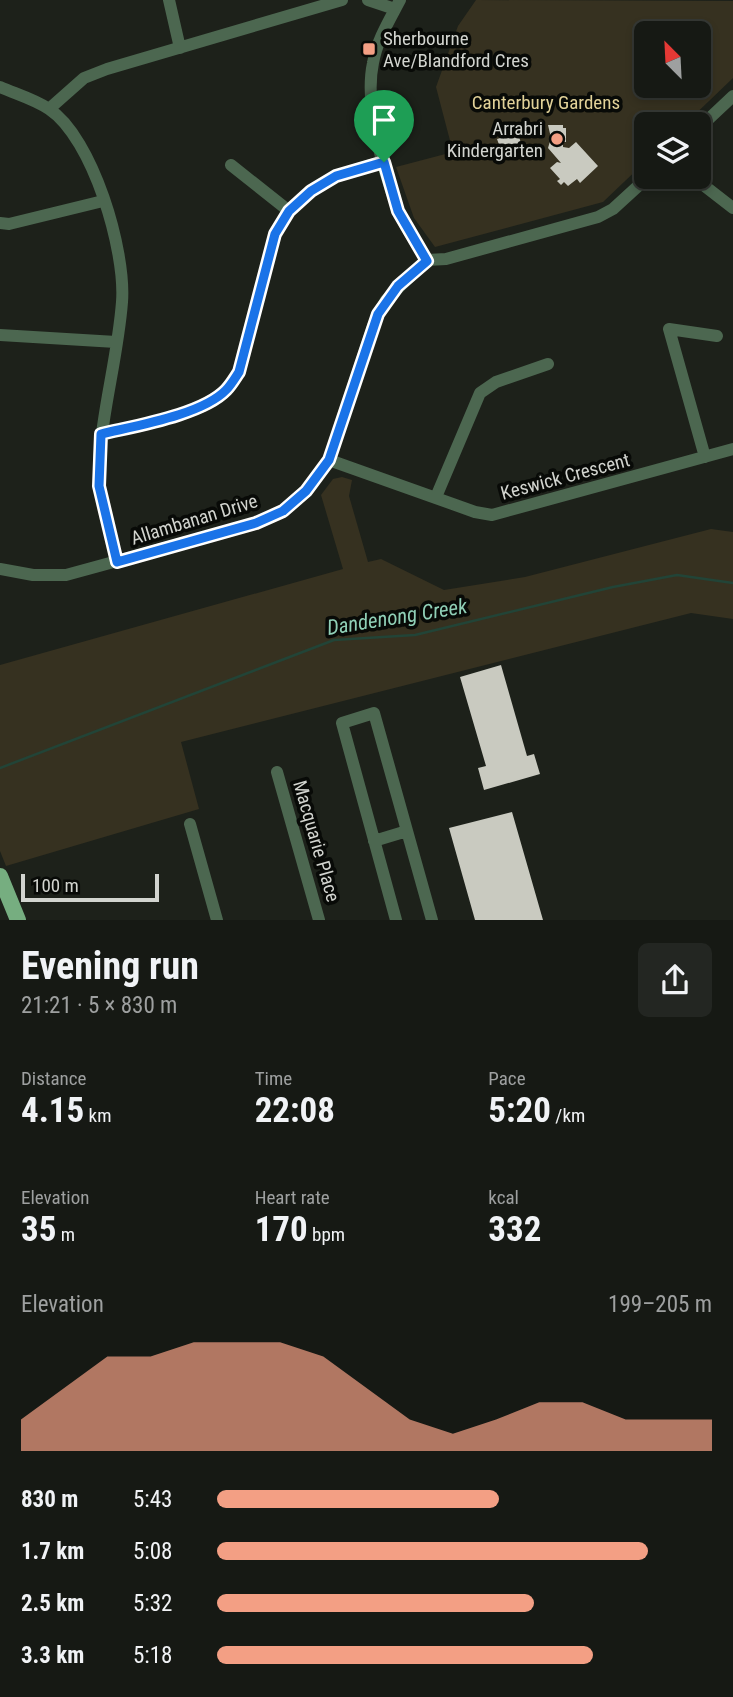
<!DOCTYPE html>
<html lang="en">
<head>
<meta charset="utf-8">
<style>
	:root { --surface:#161914; --page:#232622; --text:#f1f3f6; --muted:#9ea0a0; --line:#353834; --accent:#f39f84 }
	body { margin:0; font-family:"Roboto Condensed",sans-serif; background:var(--page); color:var(--text); height:100vh; display:flex; flex-direction:column; font-size:26px; white-space:nowrap }
	* { box-sizing:border-box; margin:0 }
	p { font-size:23px; color:var(--muted) }
	.icon { flex:none; width:38px; height:38px; fill:none; stroke:currentColor; stroke-width:2; stroke-linecap:round; stroke-linejoin:round }
	.map { position:relative; height:920px; overflow:hidden }
	.drawer { display:flex; flex-direction:column; background:var(--surface); flex:1 }
	.drawer>* { flex:none }
	.needle { width:46px; rotate:336deg }
	.fabs { position:absolute; left:634px; top:21px; display:grid; gap:14px }
	.fabs a { display:grid; place-items:center; width:77px; height:77px; border-radius:10px; background:var(--surface); box-shadow:0 4px 10px #0003,0 0 0 2px var(--line); font-size:35px }
	.scale { position:absolute; left:21px; bottom:18px; width:138px; box-sizing:border-box; padding-left:7px; border:4px solid #d2d4cf; border-top:0; font-size:19px; line-height:24px; white-space:nowrap; color:#d2d4cf; -webkit-text-stroke:5px #080a07; paint-order:stroke }
	.pin { position:absolute; display:grid; place-items:center; width:60px; height:60px; color:#fff; margin:-72px -30px; border-radius:50% 50% 50% 0; rotate:-45deg; box-shadow:0 0 7px #0007 }
	.pin .icon { rotate:45deg }
	.round { display:grid; place-items:center; flex:none; width:74px; height:74px; border-radius:10px; background:var(--page) }
	.summary { display:flex; align-items:center; justify-content:space-between; height:119px; padding:0 21px }
	h1 { font-size:38px; font-weight:700; line-height:52px }
	.metrics { display:grid; grid-template-columns:repeat(3,1fr); gap:10px; height:119px; padding:7px 21px }
	.metrics div { display:grid; align-content:center }
	.metrics b { font-size:35px; font-weight:700 }
	.metrics small { font-size:19px; font-weight:400 }
	.metrics p { font-size:19px }
	.chart { height:196px; padding:14px 21px }
	.chart p { display:flex; justify-content:space-between }
	.chart svg { width:100%; height:126px; margin-top:7px; fill:var(--accent); opacity:.7 }
	ul { padding:0 21px; list-style:none; font-size:23px }
	li { display:grid; grid-template-columns:112px 84px 1fr; align-items:center; height:52px }
	li i { height:18px; border-radius:9px; background:var(--accent) }
	.map>svg:first-child { display:block }
	.green { fill:#363120; fill-rule:evenodd }
	.lines { fill:none; stroke-linecap:round; stroke-linejoin:round }
	.stream { stroke:#224437; stroke-width:2.5 }
	.building { fill:#c9cac0 }
	.minor { stroke:#4c6750; stroke-width:12 }
	.major { stroke:#76ae80; stroke-width:16 }
	.route-casing { stroke:#fff; stroke-width:14 }
	.route { stroke:#1a73e8; stroke-width:9 }
	.poi-dot { fill:#f39f84; stroke:#080a07; stroke-width:2.5 }
	.labels { text-anchor:middle; stroke-width:7; stroke-linejoin:round; paint-order:stroke }
	.poi-label { font-size:19px; fill:#d2d4cf; stroke:#080a07; text-anchor:start }
	.park-label { font-size:19px; fill:#e2d299; stroke:#080a07 }
	.street-label { font-size:19px; fill:#d2d4cf; stroke:#080a07 }
	.water-label { font-size:21px; font-style:italic; fill:#90d0b7; stroke:#080a07 }
</style>
</head>
<body>
<div class="map">
<svg width="733" height="920" viewBox="0 0 733 920">
	<rect width="100%" height="100%" fill="#1d211a"/>
	<!-- green -->
	<path class="green" d="M476,0l257,1v77l-48,46h-39v37l-43,41 -168,45 -21,-29 -18,-51 57,-15 -17,-65 22,-61zM646,33h52v53h-52z
		M342,477l10,3 -3,16 19,66 13,-3 63,31 81,-13 186,-48 22,3v87l-42,-6 -510,129 18,67 -193,57 -6,-15v-186l343,-96 -22,-74 12,-16z"/>
	<g class="lines">
		<!-- stream -->
		<path class="stream" d="M0,768l334,-128 81,-5 198,-48 64,-12 56,8"/>
	</g>
	<!-- building -->
	<path class="building" d="M548,125h15v3h3v14h-3v5l6,1 7,-6 22,24 -18,17 -3,-4 -9,7 -4,-4 -3,3 -4,-4 3,-2 -10,-11 7,-6 4,1 -13,-15 3,-10z
		M518,133l4,14 -15,7 -5,-1 -5,-14z
		M494,144l3,12 -8,3 -3,-12z
		M501,665l26,91 7,-2 6,20 -56,16 -6,-22 8,-2 -26,-89z
		M512,812l31,108h-68l-26,-92z"/>
	<g class="lines">
		<!-- minor -->
		<path class="minor" d="M169,0l11,48
			M368,0l27,9
			M400,0c-11,21 -23,40 -27,63 -9,42 10,107 25,147 7,18 19,34 29,50
			M0,87c16,7 34,12 49,22 44,29 77,142 73,193 -4,53 -19,105 -23,158v26l18,75
			M49,109l35,-31 23,-9 235,-69
			M698,129l35,-33
			M231,165l58,46
			M693,177l40,31
			M0,223l9,1 94,-23
			M0,335l116,7
			M101,434c34,-8 101,-19 125,-43 5,-6 9,-13 13,-19l36,-138 14,-23 22,-20 25,-15 48,-15
			M705,457l-36,-128 48,7
			M329,460l146,52 17,3 241,-66
			M436,497l44,-104 16,-11 52,-18
			M0,569l33,6h33l190,-52 27,-12 23,-20 23,-31 44,-134 13,-26 41,-40 19,-1 152,-42 15,-8 35,-32
			M277,772l42,148
			M190,824l27,96
			M374,841l33,-10
			M396,920l-54,-197 32,-10 58,207"/>
		<!-- major -->
		<path class="major" d="M0,876l18,44"/>
	</g>
	<g class="lines">
		<!-- route casing -->
		<g class="route-casing">
			<path id="route" d="M384,162l14,49 29,50 -29,25 -20,28 -49,146 -23,31 -23,20 -27,12 -139,39 -18,-76 2,-52c33,-8 101,-19 125,-44 5,-5 9,-12 13,-18l36,-138 14,-23 22,-20 25,-15z"/>
		</g>
		<!-- route -->
		<use href="#route" class="route"/>
	</g>
	<!-- markers -->
	<g class="poi-dot">
		<rect x="362" y="42" width="14" height="14" rx="3.5"/>
		<circle cx="557" cy="139" r="7"/>
	</g>
	<g class="labels">
		<!-- poi labels -->
		<g class="poi-label">
			<text x="383" y="45">Sherbourne<tspan x="383" dy="22">Ave/Blandford Cres</tspan></text>
			<text x="543" y="135" text-anchor="end">Arrabri<tspan x="543" dy="22">Kindergarten</tspan></text>
		</g>
		<!-- park labels -->
		<g class="park-label">
			<text x="546" y="109">Canterbury Gardens</text>
		</g>
		<!-- street labels -->
		<g class="street-label">
			<text transform="translate(565 476) rotate(-15)" y="7">Keswick Crescent</text>
			<text transform="translate(194 519) rotate(-17)" y="7">Allambanan Drive</text>
			<text transform="translate(317 841) rotate(74)" y="7">Macquarie Place</text>
		</g>
		<!-- water labels -->
		<g class="water-label">
			<text transform="translate(397 617) rotate(-9)" y="7">Dandenong Creek</text>
		</g>
	</g>
</svg>
<div class="fabs">
<a><svg class="needle" viewBox="-14 -14 28 28"><path d="M0-13l5 13h-10z" fill="#e53935"/><path d="M0 13l5-13h-10z" fill="#9ea0a0"/></svg></a>
<a><svg class="icon" aria-label="layers" viewBox="0 0 24 24"><path d="M12 4l9 5-9 5-9-5zM3 14l9 5 9-5"/></svg></a>
</div>
<div class="scale">100 m</div>
<div class="pin" style="left:384px;top:162px;background:#1e9e55"><svg class="icon" aria-label="arrive" viewBox="0 0 24 24"><path d="M6 21V4h12l-3 4 3 4H6"/></svg></div>
</div>
<section class="drawer">
<div class="summary"><div><h1>Evening run</h1><p>21:21 · 5 × 830 m</p></div><a class="round"><svg class="icon" aria-label="share" viewBox="0 0 24 24"><path d="M12 15V3M7 8l5-5 5 5M5 13v7h14v-7"/></svg></a></div>
<div class="metrics">
<div><p>Distance</p><b>4.15<small> km</small></b></div>
<div><p>Time</p><b>22:08</b></div>
<div><p>Pace</p><b>5:20<small> /km</small></b></div>
</div>
<div class="metrics">
<div><p>Elevation</p><b>35<small> m</small></b></div>
<div><p>Heart rate</p><b>170<small> bpm</small></b></div>
<div><p>kcal</p><b>332</b></div>
</div>
<div class="chart"><p><span>Elevation</span>199–205 m</p>
<svg viewBox="0 0 160 44" preserveAspectRatio="none"><path d="M0 44V33L10 22L20 11L30 11L40 6L50 6L60 6L70 11L80 22L90 33L100 38L110 33L120 27L130 27L140 33L150 33L160 33V44z"/></svg>
</div>
<ul>
<li><b>830 m</b>5:43<i style="width:57%"></i></li>
<li><b>1.7 km</b>5:08<i style="width:87%"></i></li>
<li><b>2.5 km</b>5:32<i style="width:64%"></i></li>
<li><b>3.3 km</b>5:18<i style="width:76%"></i></li>
</ul>
</section>
</body>
</html>
